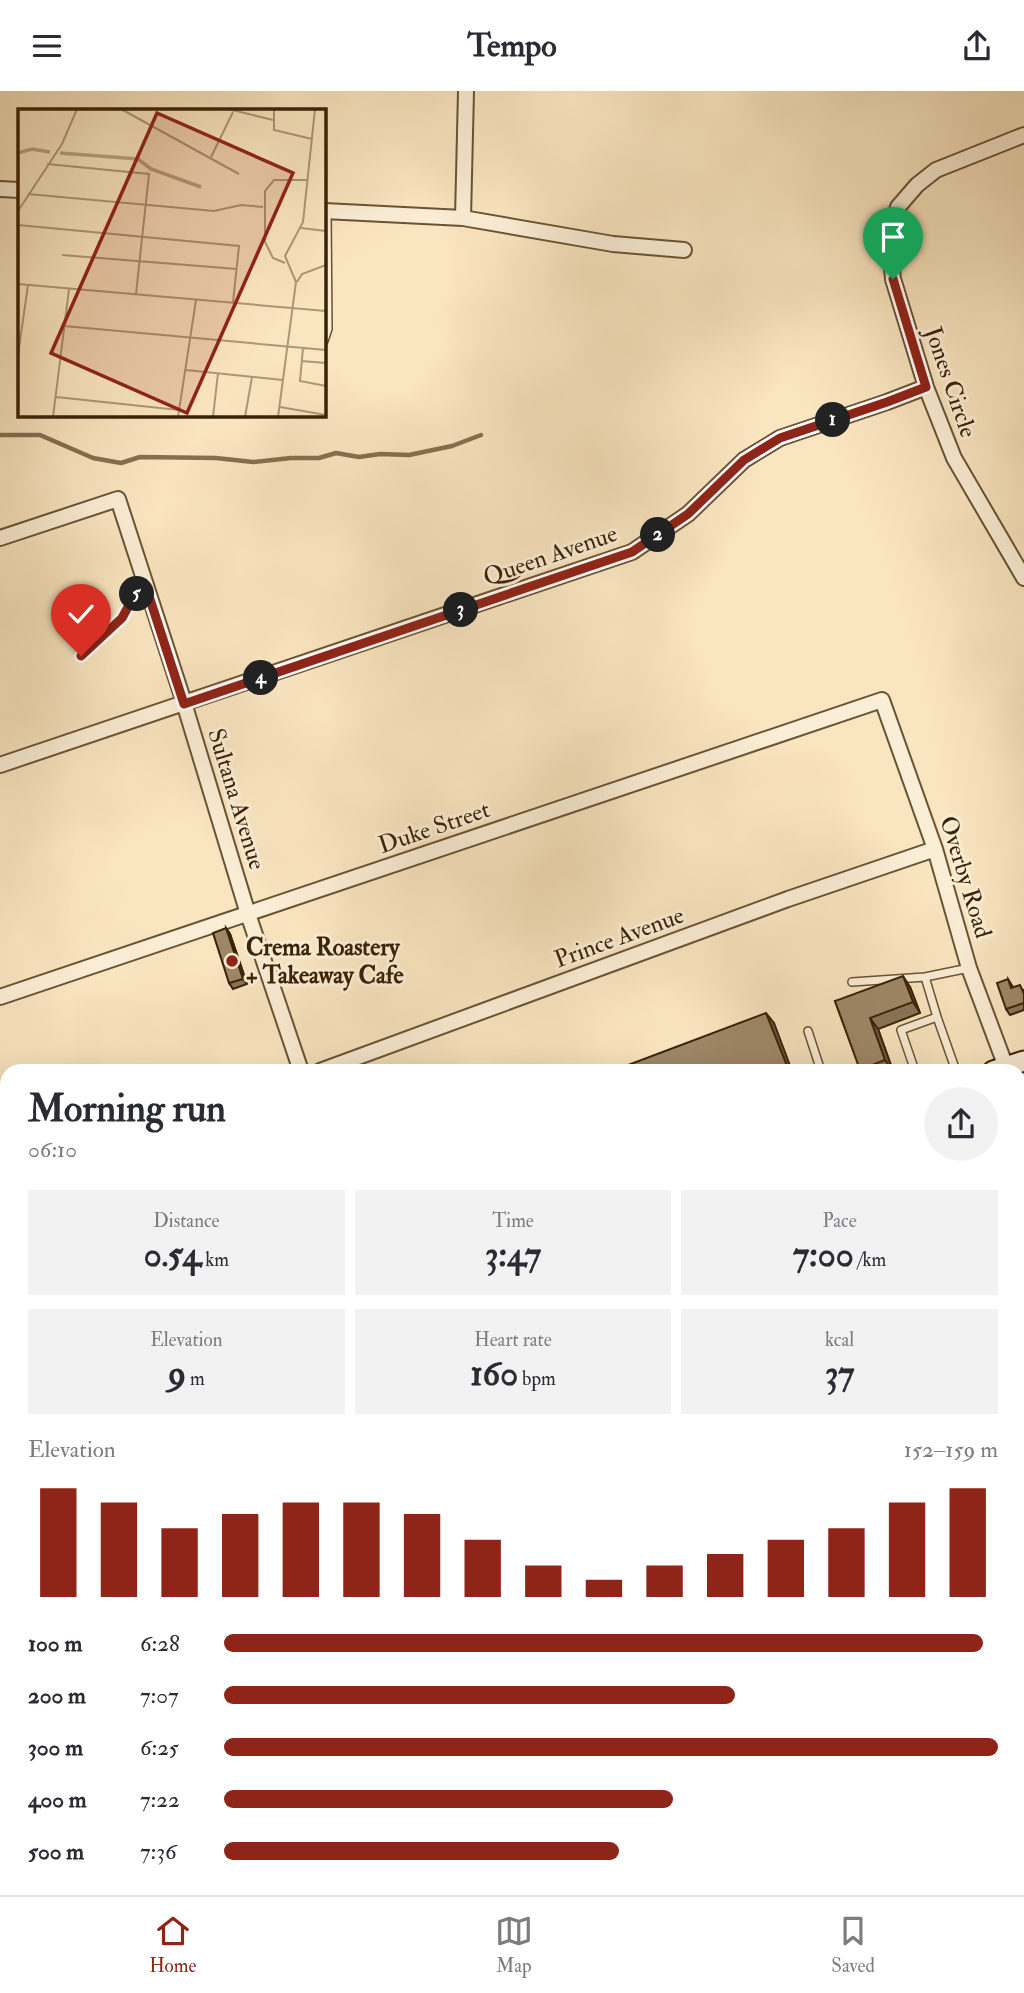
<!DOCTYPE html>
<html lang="en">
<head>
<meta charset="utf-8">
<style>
	:root { --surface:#fff; --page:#f2f2f3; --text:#2b2b33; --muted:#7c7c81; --line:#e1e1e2; --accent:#8f2418 }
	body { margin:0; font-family:"IM FELL Double Pica",serif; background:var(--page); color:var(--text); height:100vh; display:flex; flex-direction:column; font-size:26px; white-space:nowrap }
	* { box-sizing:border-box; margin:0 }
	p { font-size:23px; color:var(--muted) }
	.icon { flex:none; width:38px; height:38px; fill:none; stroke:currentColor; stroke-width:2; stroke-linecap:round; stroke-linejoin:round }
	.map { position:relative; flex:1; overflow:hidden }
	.sheet { position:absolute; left:0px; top:973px; width:1026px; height:831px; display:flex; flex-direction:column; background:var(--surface); border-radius:21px 21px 0 0; box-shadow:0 7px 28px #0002 }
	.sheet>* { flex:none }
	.pin { position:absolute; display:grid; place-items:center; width:60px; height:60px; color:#fff; margin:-72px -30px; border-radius:50% 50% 50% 0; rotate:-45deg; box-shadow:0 0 7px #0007 }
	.pin .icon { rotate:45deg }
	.km { position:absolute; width:35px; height:35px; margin:-18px; border-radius:50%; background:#222; color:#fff; font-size:19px; line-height:35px; text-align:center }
	.round { display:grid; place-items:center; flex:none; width:74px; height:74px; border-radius:37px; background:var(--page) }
	.head { display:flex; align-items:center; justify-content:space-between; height:119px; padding:0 28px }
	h1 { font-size:38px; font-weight:700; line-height:52px }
	.stats { display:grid; grid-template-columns:repeat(3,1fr); gap:10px; height:119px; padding:7px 28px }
	.stats div { display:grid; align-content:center; border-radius:0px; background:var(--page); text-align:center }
	.stats b { font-size:35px; font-weight:700 }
	.stats small { font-size:19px; font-weight:400 }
	.stats p { font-size:19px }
	.chart { height:196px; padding:14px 28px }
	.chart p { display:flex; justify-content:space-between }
	.chart svg { width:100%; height:126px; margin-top:7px; stroke:var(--accent); stroke-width:6 }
	ul { padding:0 28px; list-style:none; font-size:23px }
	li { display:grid; grid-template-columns:112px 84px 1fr; align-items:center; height:52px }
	li i { height:18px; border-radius:9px; background:var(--accent) }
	header { display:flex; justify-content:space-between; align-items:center; height:91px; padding:0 28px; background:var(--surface); font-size:32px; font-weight:700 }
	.menu { display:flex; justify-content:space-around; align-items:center; height:98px; border-top:2px solid var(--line); background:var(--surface); font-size:19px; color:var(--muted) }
	.menu a { display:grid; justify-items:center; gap:4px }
	.menu .current { color:var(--accent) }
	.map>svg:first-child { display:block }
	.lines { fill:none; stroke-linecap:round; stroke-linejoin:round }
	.stream { stroke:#866f50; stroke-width:4.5 }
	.lane-casing { stroke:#6a5334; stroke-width:10 }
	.street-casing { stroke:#6a5334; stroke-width:18 }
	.secondary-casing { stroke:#3b2206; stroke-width:23 }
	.path { stroke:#3b2206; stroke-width:2.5; stroke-dasharray:5 3.5; stroke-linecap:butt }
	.lane { stroke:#fbeed6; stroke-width:7 }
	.street { stroke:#fbeed6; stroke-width:14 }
	.secondary { stroke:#fbeed6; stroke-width:19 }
	.wall { fill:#887459; stroke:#3b2206; stroke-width:2 }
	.shaded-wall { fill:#6f5e48; stroke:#3b2206; stroke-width:2 }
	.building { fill:#9e8767; stroke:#3b2206; stroke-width:2 }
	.route-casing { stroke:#fff; stroke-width:14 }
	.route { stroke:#8f2418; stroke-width:9 }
	.poi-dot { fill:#8f2418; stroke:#fbeed6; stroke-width:2.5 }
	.labels { text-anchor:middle; stroke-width:6; stroke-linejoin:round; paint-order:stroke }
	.street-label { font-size:24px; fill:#3b2206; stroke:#fbeed6 }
	.poi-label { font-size:24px; font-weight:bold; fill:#3b2206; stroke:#fbeed6; text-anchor:start }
	.inset-river { fill:none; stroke:#b8a381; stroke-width:3.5 }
	.inset-road { fill:none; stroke:#ad9776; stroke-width:2 }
	.view { fill:#8f2418; fill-opacity:0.15; stroke:#8f2418; stroke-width:3.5 }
	.inset-edge { fill:none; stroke:#3b2206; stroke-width:3.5 }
</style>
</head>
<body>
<header><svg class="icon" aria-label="menu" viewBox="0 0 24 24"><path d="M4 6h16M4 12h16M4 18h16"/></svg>Tempo<svg class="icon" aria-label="share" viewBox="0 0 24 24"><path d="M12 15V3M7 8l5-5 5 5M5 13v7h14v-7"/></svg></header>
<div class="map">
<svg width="1024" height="1804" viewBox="0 0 1024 1804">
	<rect width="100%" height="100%" fill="#f9e5c0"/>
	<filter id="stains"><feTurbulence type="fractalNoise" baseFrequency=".00286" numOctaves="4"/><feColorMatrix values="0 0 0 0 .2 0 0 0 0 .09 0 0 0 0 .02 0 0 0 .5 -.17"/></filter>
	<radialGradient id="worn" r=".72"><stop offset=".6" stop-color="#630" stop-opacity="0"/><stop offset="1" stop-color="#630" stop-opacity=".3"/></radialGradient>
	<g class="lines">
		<!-- stream -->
		<path class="stream" d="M0,344h40l53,23 28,5 19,-6 76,1 37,4 38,-4h28l17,-5 23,4 21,-3 29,1 43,-9 29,-11"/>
		<!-- lane casing -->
		<g class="lane-casing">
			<path id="lane" d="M324,250l4,-12 -1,-117
				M81,565l41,-38 12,-22 13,-6
				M925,886l12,40
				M852,891l73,-5 44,-9
				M808,940l13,40
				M915,980l-14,-41 36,-13 19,54
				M1018,1285l6,-2
				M0,1312l7,-2
				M0,1366l7,17
				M270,1797l2,7
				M151,1804l22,-7
				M481,1804l7,-7"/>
		</g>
		<!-- street casing -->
		<g class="street-casing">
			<path id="street" d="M1024,44l-88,35 -19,15 -19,22 -9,31 4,41 33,108 28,71 70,120
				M0,98l19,1
				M324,120l139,7 150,26 71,6
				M463,127l3,-127
				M0,447l118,-39 63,194 67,221 53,157
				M0,674l632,-213 56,-38 56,-54 36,-22 107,-36 39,-15
				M0,906l882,-297 53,149 34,119 37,99
				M320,980l468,-172 147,-50
				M0,1092l7,-3
				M1018,1249l6,-2
				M1018,1493l6,-2"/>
		</g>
		<!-- secondary casing -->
		<g class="secondary-casing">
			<path id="secondary" d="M993,980l31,-10
				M0,1331l7,-2
				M0,1565l7,24
				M72,1797l2,7
				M966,1797l2,7"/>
		</g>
		<!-- path -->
		<path class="path" d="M246,1797l3,7
			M115,1804l19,-7
			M190,1804l18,-7"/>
		<!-- lane -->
		<use href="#lane" class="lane"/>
		<!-- street -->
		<use href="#street" class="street"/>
		<!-- secondary -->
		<use href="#secondary" class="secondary"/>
	</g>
	<!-- wall -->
	<path class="wall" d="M226,837l4,6 17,50 -14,5 -4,-6z
		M1008,888l5,8 11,3v20l-14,5 -4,-6z
		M910,896l10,26 -42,16 15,42h-32l-26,-70z
		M7,1213v71l-7,2v-71z
		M1024,1402v48h-2l-4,-4v-42z
		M1018,1698l5,16 -5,1z
		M892,1797h23l-19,6z"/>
	<!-- shaded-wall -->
	<path class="shaded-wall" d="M226,837l4,6 17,50 -4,-5z
		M903,885l7,11 10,26 -7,-11z
		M766,922l8,10 18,48h-3z
		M870,927l8,11 15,42 -8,-11z
		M1018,1698l5,16 -4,-6z"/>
	<!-- building -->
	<path class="building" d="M226,837l17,51 -14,4 -16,-50z
		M903,885l10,26 -43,16 15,42 -25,10 -25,-69z
		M1008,888l3,9 9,-3 4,9v9l-18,6 -9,-26z
		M766,922l23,58h-158l-3,-6z
		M7,1213v57l-7,3v-58z
		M1024,1289v20l-6,-18z
		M1024,1402v35l-6,1v-34z
		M7,1462v56l-7,-18v-35z"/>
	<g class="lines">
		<!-- route casing -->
		<g class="route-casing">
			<path id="route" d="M81,565l41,-38 12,-22 13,-6 37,114 448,-152 56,-38 56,-54 36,-22 107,-36 39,-15 -33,-108"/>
		</g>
		<!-- route -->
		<use href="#route" class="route"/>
	</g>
	<!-- markers -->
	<circle class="poi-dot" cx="232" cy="870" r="7"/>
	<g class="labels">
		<!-- street labels -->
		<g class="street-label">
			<text transform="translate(951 291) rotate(71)" y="8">Jones Circle</text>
			<text transform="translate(550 464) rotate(-19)" y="8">Queen Avenue</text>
			<text transform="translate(237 708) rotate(73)" y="8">Sultana Avenue</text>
			<text transform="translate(434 736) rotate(-19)" y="8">Duke Street</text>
			<text transform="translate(966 786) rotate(73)" y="8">Overby Road</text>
			<text transform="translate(619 846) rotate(-20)" y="8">Prince Avenue</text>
		</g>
		<!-- poi labels -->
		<g class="poi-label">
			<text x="246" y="864">Crema Roastery<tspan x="246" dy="28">+ Takeaway Cafe</tspan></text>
		</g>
	</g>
	<!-- overview -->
	<g transform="translate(18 18)">
		<rect width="308" height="308" fill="#f9e5c0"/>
		<path class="inset-river" d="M0,44l14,-4 18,3M42,44l78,6 13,10 50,18"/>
		<path class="inset-road" d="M103,0l118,65M210,0l45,11M256,0v21l38,9M193,48l22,-45M29,55l102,10 -13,120M10,85l186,17 27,-6 22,2M0,102l44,-67 15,-35M0,116l221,21 -6,56M283,119l25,3M44,146l175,14M267,154l-12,-5 -8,-16v-51l9,-11h34M279,173l5,-8 24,-9M0,175l308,27M46,217l262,24M285,239l-3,33 26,5M0,246l10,-70M283,252l25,2M168,261l97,10M38,288l123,13M262,298l46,8M35,308l16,-128M160,308l18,-117M195,308l5,-44M227,308l7,-40M260,308l18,-135 -11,-26 18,-34 12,-113"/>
		<path class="view" d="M139,4l136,60 -106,240 -136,-60z"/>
		<rect width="308" height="308" class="inset-edge"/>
	</g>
	<rect width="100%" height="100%" filter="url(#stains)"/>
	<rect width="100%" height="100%" fill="url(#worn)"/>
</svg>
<div class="pin" style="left:893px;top:188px;background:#1e9e55"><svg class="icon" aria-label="arrive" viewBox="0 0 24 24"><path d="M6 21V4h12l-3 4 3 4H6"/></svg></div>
<div class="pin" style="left:81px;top:565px;background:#d93025"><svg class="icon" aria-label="check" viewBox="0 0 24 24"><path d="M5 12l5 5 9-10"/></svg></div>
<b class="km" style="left:833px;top:329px">1</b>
<b class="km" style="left:658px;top:444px">2</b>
<b class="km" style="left:461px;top:519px">3</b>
<b class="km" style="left:261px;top:587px">4</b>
<b class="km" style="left:137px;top:503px">5</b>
<section class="sheet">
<div class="head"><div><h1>Morning run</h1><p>06:10</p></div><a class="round"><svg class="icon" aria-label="share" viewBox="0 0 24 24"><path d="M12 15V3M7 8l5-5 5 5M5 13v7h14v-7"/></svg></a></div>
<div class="stats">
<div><p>Distance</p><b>0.54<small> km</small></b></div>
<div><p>Time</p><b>3:47</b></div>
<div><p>Pace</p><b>7:00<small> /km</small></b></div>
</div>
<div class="stats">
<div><p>Elevation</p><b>9<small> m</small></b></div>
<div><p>Heart rate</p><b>160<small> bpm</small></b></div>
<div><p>kcal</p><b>37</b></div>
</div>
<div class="chart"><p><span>Elevation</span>152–159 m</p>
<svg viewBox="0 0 160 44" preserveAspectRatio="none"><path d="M5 44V6M15 44V11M25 44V20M35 44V15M45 44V11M55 44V11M65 44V15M75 44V24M85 44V33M95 44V38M105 44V33M115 44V29M125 44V24M135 44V20M145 44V11M155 44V6"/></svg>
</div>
<ul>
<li><b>100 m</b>6:28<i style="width:98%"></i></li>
<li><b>200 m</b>7:07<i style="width:66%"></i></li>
<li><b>300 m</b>6:25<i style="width:100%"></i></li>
<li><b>400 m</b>7:22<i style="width:58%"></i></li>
<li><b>500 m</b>7:36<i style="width:51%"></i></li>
</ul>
</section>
</div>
<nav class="menu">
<a class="current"><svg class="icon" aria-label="home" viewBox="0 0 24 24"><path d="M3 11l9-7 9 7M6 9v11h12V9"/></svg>Home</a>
<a><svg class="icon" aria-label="map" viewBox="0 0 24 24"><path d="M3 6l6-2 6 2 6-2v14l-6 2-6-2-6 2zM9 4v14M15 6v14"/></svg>Map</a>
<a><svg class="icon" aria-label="saved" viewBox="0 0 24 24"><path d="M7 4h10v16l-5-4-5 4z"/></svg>Saved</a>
</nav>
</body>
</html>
